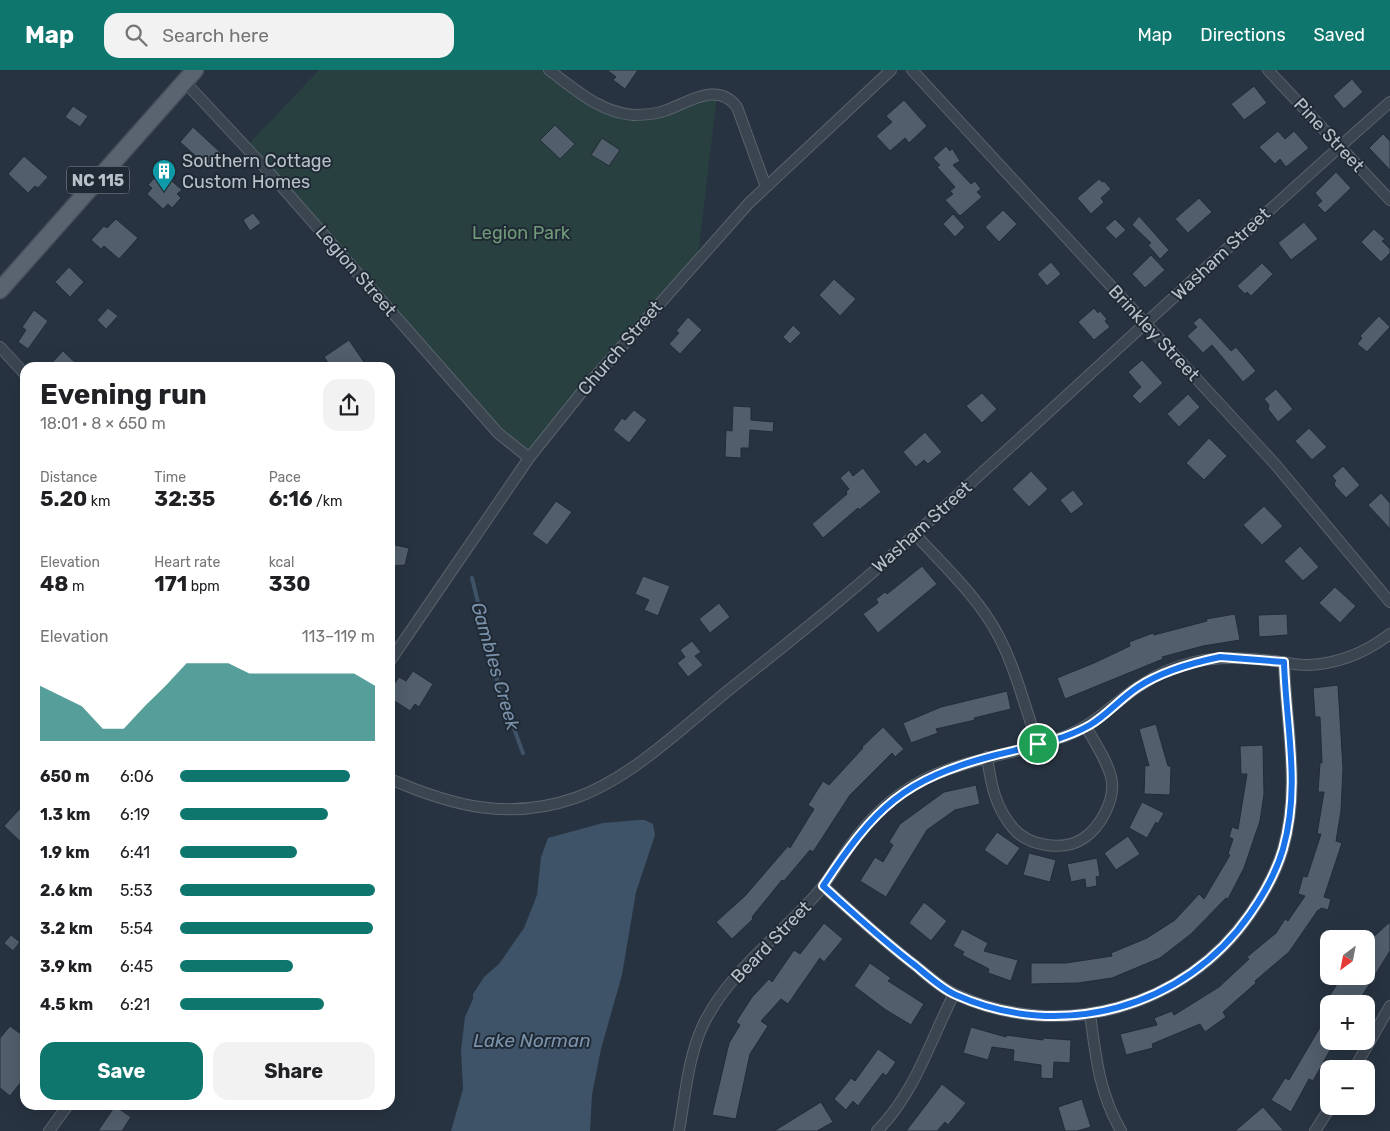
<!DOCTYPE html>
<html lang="en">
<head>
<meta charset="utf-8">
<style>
	:root { --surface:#fff; --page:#f2f2f2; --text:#202124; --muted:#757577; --accent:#0f766e }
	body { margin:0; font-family:Rubik,sans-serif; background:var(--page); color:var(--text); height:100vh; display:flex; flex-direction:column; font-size:19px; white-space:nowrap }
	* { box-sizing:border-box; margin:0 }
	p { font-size:16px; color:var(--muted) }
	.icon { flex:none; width:28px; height:28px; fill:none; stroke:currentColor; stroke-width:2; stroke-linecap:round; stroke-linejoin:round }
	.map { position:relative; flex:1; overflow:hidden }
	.side { position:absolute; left:20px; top:292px; width:375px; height:748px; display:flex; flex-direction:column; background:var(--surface); border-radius:15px; box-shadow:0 5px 20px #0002 }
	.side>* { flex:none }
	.needle { width:32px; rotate:212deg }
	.controls { position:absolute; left:1320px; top:860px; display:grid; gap:10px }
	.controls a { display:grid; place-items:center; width:55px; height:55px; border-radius:10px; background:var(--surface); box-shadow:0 5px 20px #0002; font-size:25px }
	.pin { position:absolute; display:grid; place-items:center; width:42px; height:42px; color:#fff; margin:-21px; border:2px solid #fff; border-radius:50%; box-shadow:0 1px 5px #0007 }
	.round { display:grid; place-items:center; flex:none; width:52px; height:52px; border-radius:15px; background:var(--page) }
	.headline { display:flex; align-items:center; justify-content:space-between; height:85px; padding:0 20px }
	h1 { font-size:28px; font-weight:700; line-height:38px }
	.metrics { display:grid; grid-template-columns:repeat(3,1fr); gap:8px; height:85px; padding:5px 20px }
	.metrics div { display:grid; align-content:center }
	.metrics b { font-size:21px; font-weight:700 }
	.metrics small { font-size:14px; font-weight:400 }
	.metrics p { font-size:14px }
	.chart { height:140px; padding:10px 20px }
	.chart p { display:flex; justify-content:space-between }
	.chart svg { width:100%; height:90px; margin-top:5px; fill:var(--accent); opacity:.7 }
	.action { display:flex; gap:10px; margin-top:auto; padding:10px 20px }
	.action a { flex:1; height:58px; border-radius:15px; background:var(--accent); color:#fff; font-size:20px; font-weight:700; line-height:58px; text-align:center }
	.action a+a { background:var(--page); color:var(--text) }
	ul { padding:0 20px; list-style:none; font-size:16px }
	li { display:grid; grid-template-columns:80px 60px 1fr; align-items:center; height:38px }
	li i { height:12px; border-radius:6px; background:var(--accent) }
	header { display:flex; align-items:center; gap:30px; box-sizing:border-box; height:70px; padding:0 25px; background:var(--accent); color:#fff }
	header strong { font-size:24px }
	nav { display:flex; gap:28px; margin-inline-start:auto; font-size:18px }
	.search { width:350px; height:45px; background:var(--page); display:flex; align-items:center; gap:12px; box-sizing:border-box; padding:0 18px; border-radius:15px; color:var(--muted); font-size:19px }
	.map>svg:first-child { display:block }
	.green { fill:#294041 }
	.water { fill:#3e5268 }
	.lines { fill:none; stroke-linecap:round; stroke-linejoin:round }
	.stream { stroke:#3e5268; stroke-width:4 }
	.building { fill:#515e6b; stroke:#222c37 }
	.street-casing { stroke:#59636d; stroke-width:12 }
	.primary-casing { stroke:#454e59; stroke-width:19 }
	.street { stroke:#3b4550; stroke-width:10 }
	.primary { stroke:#5a6470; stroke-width:16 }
	.route-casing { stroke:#fff; stroke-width:10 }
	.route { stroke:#1a73e8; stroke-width:6 }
	.labels { text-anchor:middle; stroke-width:4; stroke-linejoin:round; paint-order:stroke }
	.shield { fill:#202a35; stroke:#8a939d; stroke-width:1 }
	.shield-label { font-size:16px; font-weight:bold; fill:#b8c0ca }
	.street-label { font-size:18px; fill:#b8c0ca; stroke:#202a35 }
	.poi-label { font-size:18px; fill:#b8c0ca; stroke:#202a35; text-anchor:start }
	.park-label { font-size:18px; fill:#709a78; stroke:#202a35 }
	.water-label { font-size:19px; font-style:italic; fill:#7a92ab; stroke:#202a35 }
</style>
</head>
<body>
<header>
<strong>Map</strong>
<div class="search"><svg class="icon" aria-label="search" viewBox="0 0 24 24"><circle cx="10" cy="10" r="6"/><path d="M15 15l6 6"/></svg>Search here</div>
<nav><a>Map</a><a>Directions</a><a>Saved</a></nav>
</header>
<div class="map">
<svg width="1390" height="1061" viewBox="0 0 1390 1061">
	<rect width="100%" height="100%" fill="#273340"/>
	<!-- green -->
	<path class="green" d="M319,0h228l46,33 41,13 83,-21 -19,161 -169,202 -10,-8 -273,-303z"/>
	<!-- water -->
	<path class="water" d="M638,750h7l8,4 2,11 -19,57 -14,83 -21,74 -9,46 -2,36h-139l12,-42 -2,-39 4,-33 8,-18v-5l11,-17 15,-13 25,-36 13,-33 4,-38 7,-19 55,-15z"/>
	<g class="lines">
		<!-- stream -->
		<path class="stream" d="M472,508l27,110 24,65"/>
	</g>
	<!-- building -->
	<path class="building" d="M607,0h31l-13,19 -12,-9 3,-3z
		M1352,9l11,13 -19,17 -11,-13z
		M1254,16l13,17 -23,17 -13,-16z
		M904,30l23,26 -18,17 -4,-5 -15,13 -14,-15 16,-14 -6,-6z
		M73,36l15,10 -8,11 -15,-10z
		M555,55l20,19 -15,15 -20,-19z
		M193,57l28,26 -13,14 -28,-25z
		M1278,61l7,8 9,-8 15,17 -23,19 -6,-8 -5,5 -16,-17z
		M1383,64l7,7v29l-21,-22z
		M602,68l18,12 -11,16 -18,-11z
		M946,76l4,5 2,-3 8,13 -7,4 18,19 4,-3 6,8 -4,3 5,5 -22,19 -15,-16 8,-6 -3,-3 5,-4 -18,-20 3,-2 -7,-7z
		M24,86l24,21 -10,11 -3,-2 -7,7 -20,-19z
		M1336,102l15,16 -26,25 -8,-8 5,-4 -7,-8z
		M165,105l17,15 -5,4 4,4 -9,10 -4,-4 -5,5 -16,-15 5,-6 -4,-3 8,-9 5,4z
		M1099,109l3,3 2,-1 7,8 -10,9 3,4 -13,12 -14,-16z
		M1199,128l13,14 -24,21 -13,-14z
		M1003,140l14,14 -18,18 -14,-15z
		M253,143l8,10 -11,8 -7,-11z
		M953,144l12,13 -10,10 -12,-13z
		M1139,146l30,34 -9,9 -12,-14 3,-2 -19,-18z
		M116,149l22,19 -19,21 -15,-13 -3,3 -10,-9 13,-14 3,2z
		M1115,149l11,11 -10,9 -11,-11z
		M1304,152l14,17 -27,21 -13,-17z
		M1374,159l11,10 -3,2 8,8v4l-9,9 -20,-20z
		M1151,185l14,15 -20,18 -13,-14z
		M1051,192l10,12 -14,12 -10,-12z
		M1262,193l11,11 -22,22 -4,-4 -2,2 -8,-8z
		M69,197l15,15 -14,15 -15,-15z
		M834,209l22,20 -16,17 -21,-21z
		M108,238l10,8 -12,13 -9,-9z
		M1094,238l4,5 2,-2 7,8 -2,2 5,6 -16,13 -16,-18z
		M34,240l14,11 -20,28 -10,-7 8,-12 -4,-3z
		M1379,246l11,11 -23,25 -10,-8 5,-6 -2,-2z
		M688,247l14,13 -22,24 -11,-10 10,-11 -3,-2z
		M1200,247l31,34 5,-4 20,24 -13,11 -31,-37 -9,8 -16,-17 10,-9 -4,-4z
		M793,255l8,8 -11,11 -7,-7z
		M349,270l19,28h-36l-8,-11z
		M63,281l18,17h-34z
		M1142,290l21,23 -23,21 -8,-8 9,-9 -13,-15z
		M1276,319l17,20 -15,13 -10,-13 1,-4 -5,-6z
		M982,323l15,16 -15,14 -16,-17z
		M1188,324l12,13 -21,20 -12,-13z
		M733,336l18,1v13l23,2 -1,10 -23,-2 -1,18h-8v10l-16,-1 1,-27 6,1z
		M634,340l13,10 -18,23 -16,-13 9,-12 3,2z
		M1309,358l18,19 -15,13 -17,-19z
		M925,362l17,20 -14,12 -4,-4 -8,7 -13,-15z
		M1209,368l18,18 -23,24 -18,-17z
		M1343,396l17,19 -14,13 -11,-12 -1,-3 2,-2 -4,-5z
		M863,398l18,24 -22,18 -1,-2 -35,30 -11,-14 35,-30 -1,-2 3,-3 -9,-11 9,-8 4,6z
		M1031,401l17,18 -19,18 -17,-18z
		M1073,420l11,14 -13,10 -11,-14z
		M1381,423l9,10v26l-22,-24z
		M556,431l16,11 -25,33 -15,-11z
		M1264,436l19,20 -21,19 -19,-20z
		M390,474l19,4 -4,17 -15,1z
		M1300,476l19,21 -16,14 -19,-20z
		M922,496l15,18 -59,49 -15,-19 15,-11 -2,-4 9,-7 2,2z
		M643,506l27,10 -12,30 -14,-6 5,-10 -14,-6z
		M1335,517l21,19 -16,17 -21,-20z
		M719,533l11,14 -20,16 -11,-14z
		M1235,544l5,26 -37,6 -41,11 1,2 -98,40 -8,-21 37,-15 36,-17 -1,-4 24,-9 1,2 53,-14 -1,-2z
		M1287,544l1,21 -29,2 -1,-22z
		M692,571l9,11 -6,4 8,9 -15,12 -11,-14 8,-6 -5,-7z
		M413,601l20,13 -14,23 -4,-3 -5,7 -20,-13v-8l9,-13 7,4z
		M1338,615l5,83 -2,43 -5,30 6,2 -18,54 7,2 -3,11 -7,-2 -1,2h-2l-29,42 -34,29 1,2 -33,29 3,5 -21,15 -5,-8 -48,20 1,4 -27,7 -6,-21 37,-9 -3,-7 18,-7 2,4 45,-28 30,-28 -2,-2 29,-24 9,-14 3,2 17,-25 -7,-2 5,-18 4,1 14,-43h-4l7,-42h-6l2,-29h2l-2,-46h-5l-2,-29z
		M1007,621l4,18 -37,9 1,2 -39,9 2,4 -27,10 -8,-20 38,-16z
		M1156,654l12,42h3l-1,29 -26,-1 1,-29 4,1 -10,-37z
		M883,657l21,22 -9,8 -3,-4 -42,42 -37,57 -3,-2 -26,31 -2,-1 -30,37 1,2 -21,20 -16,-17 29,-26 43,-50 2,2 24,-39 -6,-4 15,-24 6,4 34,-37 -1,-1z
		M1263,675l1,49 -4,27 -16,47 -16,31 -2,-1 -35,36 -31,24 -48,20 -34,5 -47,1v-21h35l46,-7 -1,-3 36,-15 28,-18 24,-26 5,5 26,-44 -2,-1 5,-15 -4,-2 3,-10 6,2 9,-55h-6l-1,-28z
		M976,715l4,19 -25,6 -28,20 -41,67 -26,-16 15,-24 8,5 10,-17 -4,-3 11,-18 44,-32z
		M1142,732l22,11 -6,11 -2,-2 -9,16 -18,-10z
		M25,733v43l-21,-20z
		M997,762l23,16 -13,18 -23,-16z
		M1128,766l12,18 -24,16 -12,-17z
		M1029,783l27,7 -6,22 -27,-7z
		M1097,788l3,18 -4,1 1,9 -11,2 -1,-9 -14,3 -4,-18z
		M924,832l23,19 -16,20 -22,-18z
		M1390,852v29l-33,53h-24l-6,-4 15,-24h24v-29l5,-8z
		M824,853l19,16 -19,23 -4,-4 -32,46 -7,-5 -20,22 7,5 -18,28 -14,65 -24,-4 17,-72 11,-18 -4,-3 16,-25 17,-18 3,3 22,-32 6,4z
		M962,859l26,14 -4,8 34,9 -7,21 -23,-8 1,-4 -27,-14 2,-3 -11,-6z
		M11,865l9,7 -7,9 -9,-8z
		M870,893l21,15 -3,3 36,23 -13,21 -25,-15 -32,-24z
		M1329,942v29h6l-22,40 -4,-2 -18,33 -20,-12 14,-22 4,2z
		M10,956l15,11v40l-15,19 -10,-8v-50z
		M971,957l35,10v-2l37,5v-2l28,2 -1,23 -16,-1 -1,17 -12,-1v-13l-28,-4 1,-11 -22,-3 -4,13 -25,-7z
		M878,979l18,13 -10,14 -3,-3 -25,33 -5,-5 -7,9 -12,-11 17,-21 4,3z
		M942,1014l24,19 -18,22 -3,-3 -8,9h-31z
		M1082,1029l9,28 -14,4h-12l-7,-24z
		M821,1032l12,20 -16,9h-43z
		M115,1036l16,11 -9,14h-24z
		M1263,1037l21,24h-49z"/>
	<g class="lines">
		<!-- street casing -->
		<g class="street-casing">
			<path id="street" d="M549,0c26,19 50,42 84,45 11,0 24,-1 34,-5 22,-8 51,-29 70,-3l29,80
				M912,0l363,394 115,138
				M1268,0l122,130
				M185,12l83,89 230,262 31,25
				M0,277l25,27
				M915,464c29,32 63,63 83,101 18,34 27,73 40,109
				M390,591l139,-203 56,-70 164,-185 142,-133
				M987,687c4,27 8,50 26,71 15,18 51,24 71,10 16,-11 30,-36 28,-56 -2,-17 -18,-41 -26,-55
				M390,709c62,27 119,42 185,19 60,-21 115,-78 165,-117 48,-38 96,-76 142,-117 49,-44 97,-89 146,-133 120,-110 240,-221 362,-329
				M823,816c30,27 60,55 93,80 12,10 26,23 41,29 104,47 228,13 293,-81 14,-20 26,-41 33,-65 18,-64 3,-122 1,-187
				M1090,944c6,44 9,78 31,117
				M1354,999l36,-63
				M49,1061l19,-26
				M679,1061c6,-34 9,-74 24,-106 25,-51 71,-85 108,-125 16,-16 26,-36 39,-54 19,-27 44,-51 73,-66 46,-23 98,-26 145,-45 27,-11 46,-32 70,-48 16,-11 37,-21 56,-25 27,-6 53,-4 80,-1 11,1 22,4 33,4 32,-1 58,-12 83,-31
				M877,1061c38,-38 53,-90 77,-137
				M1315,1061l16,-25"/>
		</g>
		<!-- primary casing -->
		<g class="primary-casing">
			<path id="primary" d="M0,220l195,-220"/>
		</g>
		<!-- street -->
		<use href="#street" class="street"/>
		<!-- primary -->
		<use href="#primary" class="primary"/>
	</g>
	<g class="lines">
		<!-- route casing -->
		<g class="route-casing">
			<path id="route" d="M1220,587l64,5c2,65 17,124 -1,187 -7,24 -19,45 -33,65 -65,94 -189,128 -294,81 -14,-6 -28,-19 -40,-29 -33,-25 -63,-53 -93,-80 52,-79 80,-107 173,-131 31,-8 66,-14 94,-30 17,-10 31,-27 48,-38 24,-16 53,-24 82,-30z"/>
		</g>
		<!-- route -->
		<use href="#route" class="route"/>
	</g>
	<!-- icons -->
	<defs>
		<g id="building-pin" transform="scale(1.25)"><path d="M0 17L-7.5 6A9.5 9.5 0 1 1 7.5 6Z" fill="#0f9aa8" stroke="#202a35"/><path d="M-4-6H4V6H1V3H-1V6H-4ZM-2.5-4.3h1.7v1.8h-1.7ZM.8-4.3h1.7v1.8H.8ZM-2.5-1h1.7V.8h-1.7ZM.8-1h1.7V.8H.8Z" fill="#fff"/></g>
	</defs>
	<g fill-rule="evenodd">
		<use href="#building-pin" x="164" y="101"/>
	</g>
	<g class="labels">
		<!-- shield labels -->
		<rect class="shield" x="67" y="96.5" width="62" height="27" rx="4"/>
		<g class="shield-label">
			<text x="98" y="116">NC 115</text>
		</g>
		<!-- street labels -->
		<g class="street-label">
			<text transform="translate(1329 65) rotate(47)" y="6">Pine Street</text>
			<text transform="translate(1221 184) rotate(-43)" y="6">Washam Street</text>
			<text transform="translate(356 201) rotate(49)" y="6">Legion Street</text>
			<text transform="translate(1154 263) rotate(47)" y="6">Brinkley Street</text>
			<text transform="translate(620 278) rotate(-49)" y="6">Church Street</text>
			<text transform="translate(922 457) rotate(-42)" y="6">Washam Street</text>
			<text transform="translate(771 872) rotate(-46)" y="6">Beard Street</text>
		</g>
		<!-- poi labels -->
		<g class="poi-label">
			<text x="182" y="97">Southern Cottage<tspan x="182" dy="21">Custom Homes</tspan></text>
		</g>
		<!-- park labels -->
		<g class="park-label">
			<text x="521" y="169">Legion Park</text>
		</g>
		<!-- water labels -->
		<g class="water-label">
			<text transform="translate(496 596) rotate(74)" y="7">Gambles Creek</text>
			<text x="532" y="977">Lake Norman</text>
		</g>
	</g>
</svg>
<div class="controls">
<a><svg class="needle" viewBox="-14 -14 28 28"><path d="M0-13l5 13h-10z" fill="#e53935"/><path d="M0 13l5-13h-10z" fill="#757577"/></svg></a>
<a>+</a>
<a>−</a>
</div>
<div class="pin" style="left:1038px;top:674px;background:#1e9e55"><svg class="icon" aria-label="arrive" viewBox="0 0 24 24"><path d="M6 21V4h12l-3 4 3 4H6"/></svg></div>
<section class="side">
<div class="headline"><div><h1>Evening run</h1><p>18:01 · 8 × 650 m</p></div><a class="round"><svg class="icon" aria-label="share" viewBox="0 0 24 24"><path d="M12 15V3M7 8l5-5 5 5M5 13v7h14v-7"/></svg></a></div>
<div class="metrics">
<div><p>Distance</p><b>5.20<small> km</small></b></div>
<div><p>Time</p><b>32:35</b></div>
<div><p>Pace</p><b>6:16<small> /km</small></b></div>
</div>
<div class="metrics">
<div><p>Elevation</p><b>48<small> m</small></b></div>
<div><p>Heart rate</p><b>171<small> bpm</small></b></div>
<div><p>kcal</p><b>330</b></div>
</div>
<div class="chart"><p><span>Elevation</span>113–119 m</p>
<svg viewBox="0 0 160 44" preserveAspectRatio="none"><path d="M0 44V17L10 22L20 27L30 38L40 38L50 27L60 17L70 6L80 6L90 6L100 11L110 11L120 11L130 11L140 11L150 11L160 17V44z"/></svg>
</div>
<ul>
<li><b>650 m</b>6:06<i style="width:87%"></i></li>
<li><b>1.3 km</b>6:19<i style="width:76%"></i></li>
<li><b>1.9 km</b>6:41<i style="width:60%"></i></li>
<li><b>2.6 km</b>5:53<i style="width:100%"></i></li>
<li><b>3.2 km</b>5:54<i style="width:99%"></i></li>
<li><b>3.9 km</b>6:45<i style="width:58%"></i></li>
<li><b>4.5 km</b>6:21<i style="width:74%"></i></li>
</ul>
<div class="action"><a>Save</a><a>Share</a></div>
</section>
</div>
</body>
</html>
